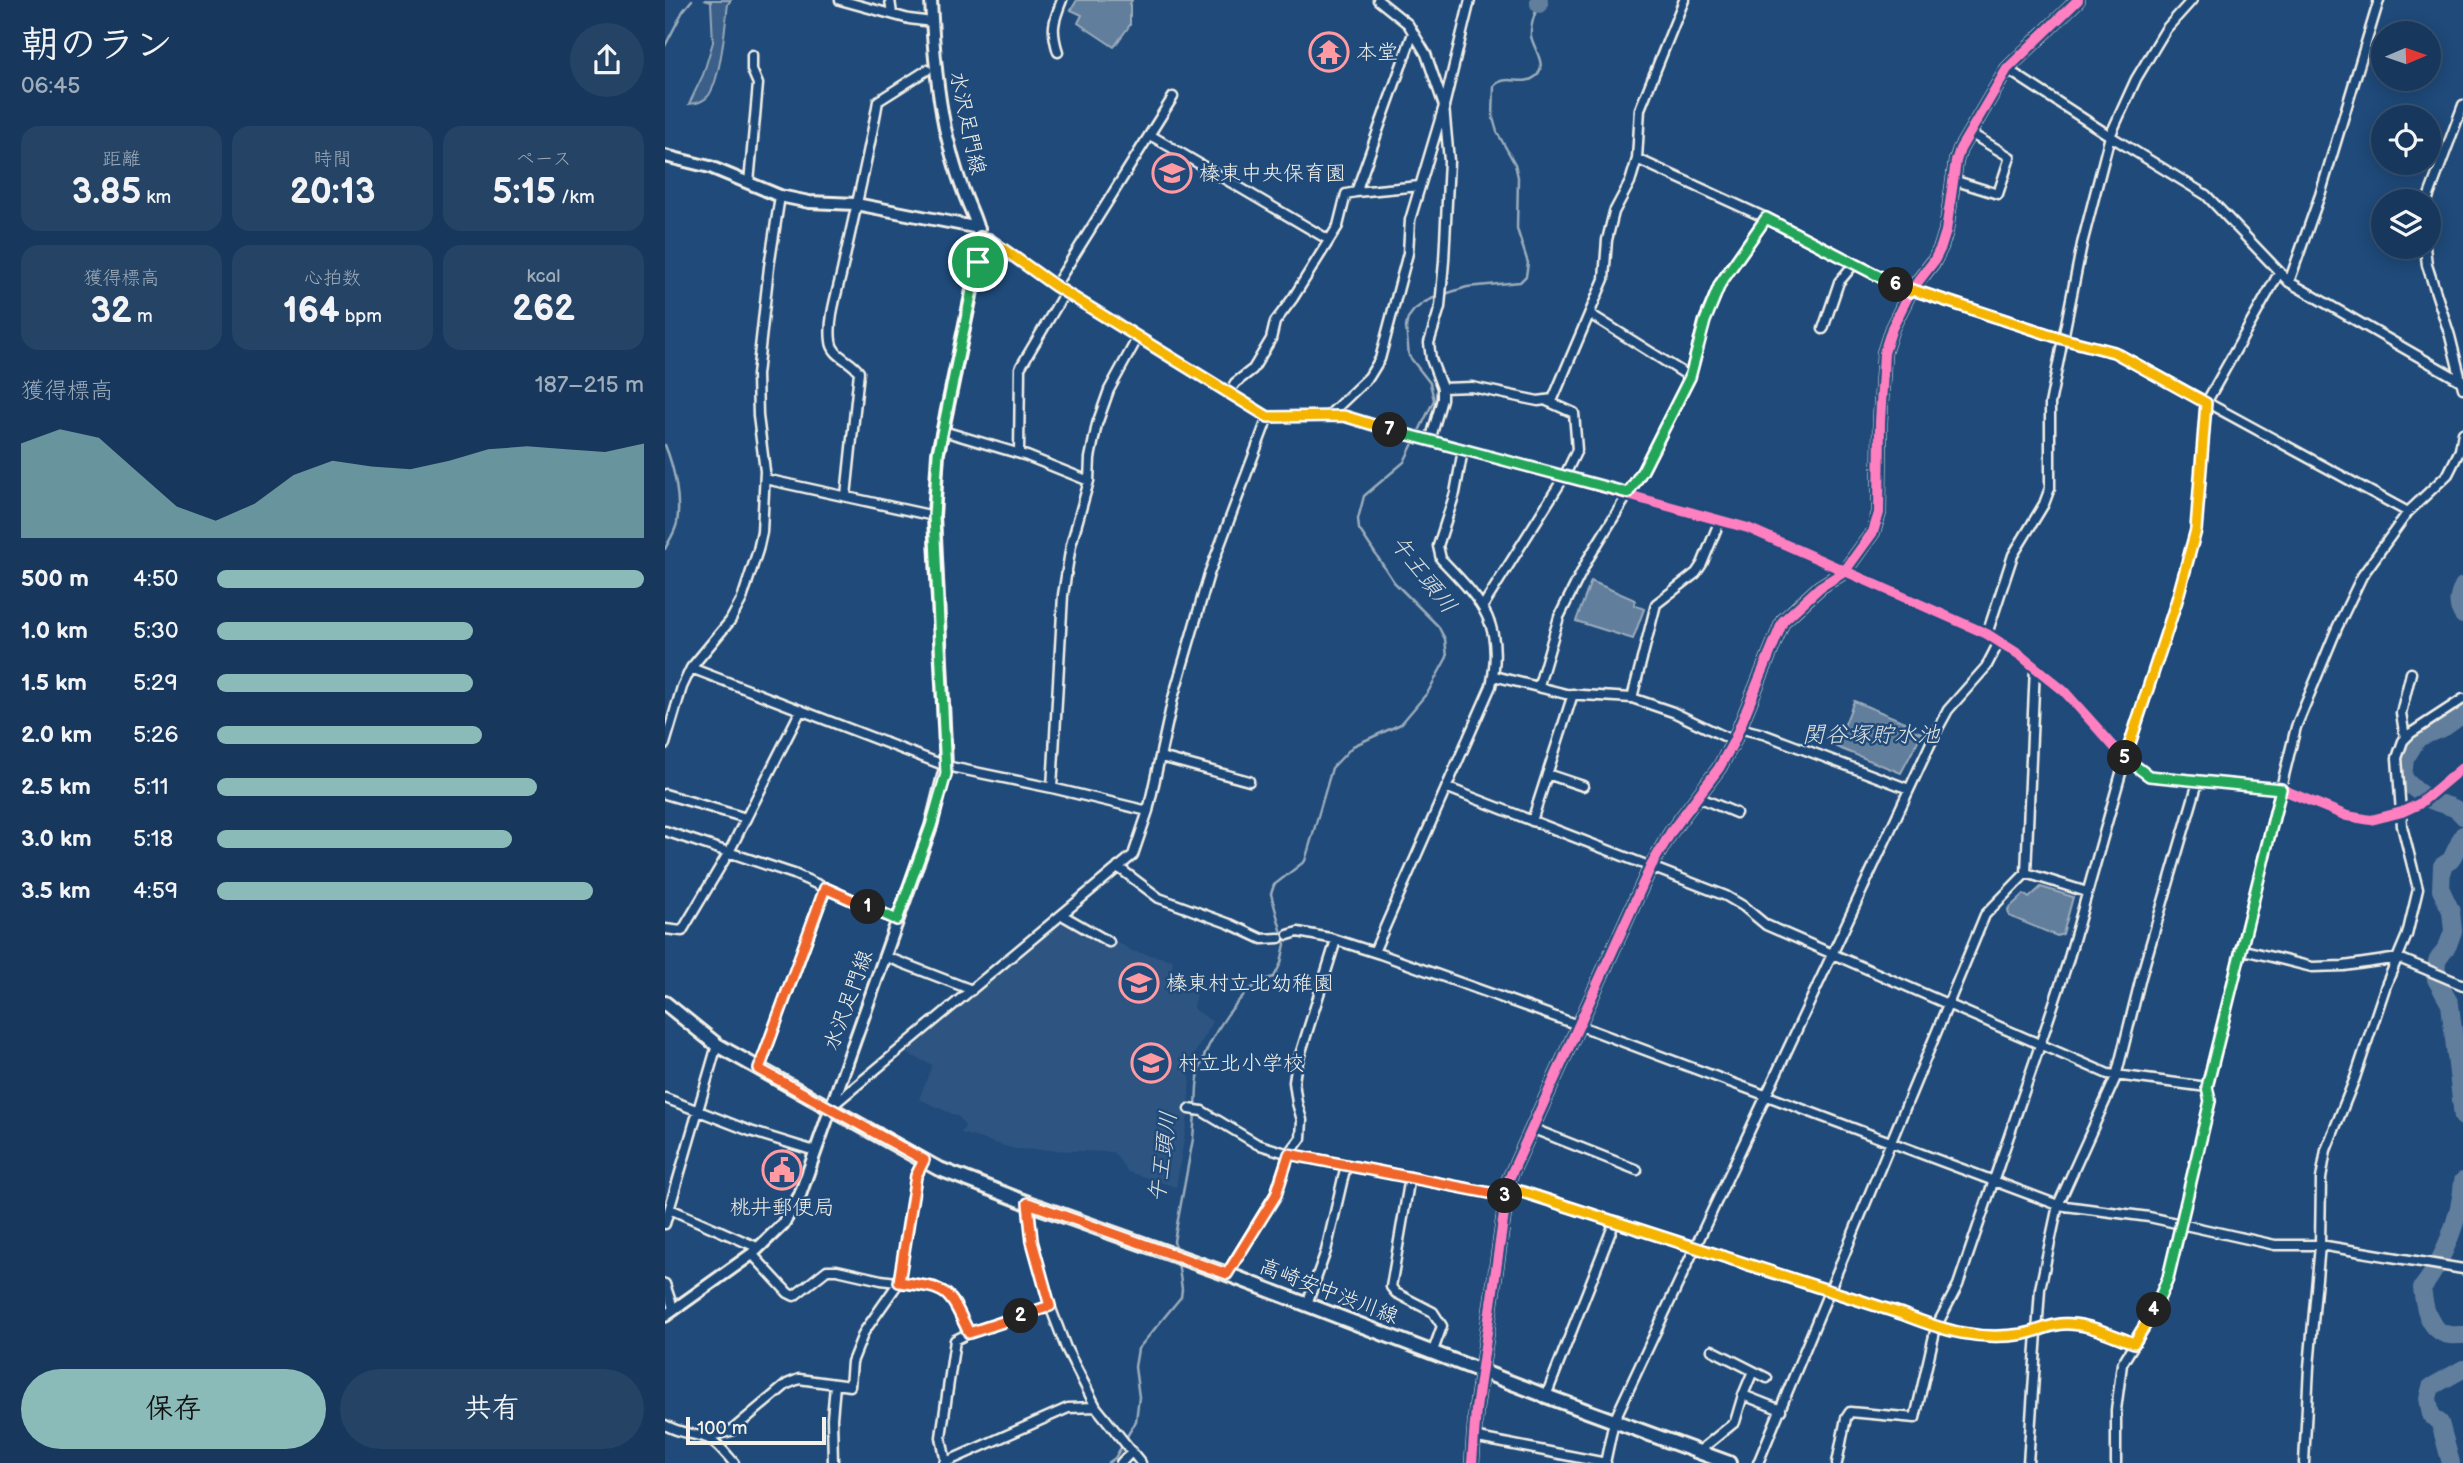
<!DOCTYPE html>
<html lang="ja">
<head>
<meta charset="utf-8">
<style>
	:root { --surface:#17385c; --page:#244365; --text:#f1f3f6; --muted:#9eacbb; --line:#365272; --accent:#8bbbb9 }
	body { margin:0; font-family:"Balsamiq Sans","Klee One",sans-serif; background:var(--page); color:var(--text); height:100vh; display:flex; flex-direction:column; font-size:26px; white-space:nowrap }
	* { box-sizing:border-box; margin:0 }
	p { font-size:23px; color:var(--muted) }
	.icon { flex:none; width:38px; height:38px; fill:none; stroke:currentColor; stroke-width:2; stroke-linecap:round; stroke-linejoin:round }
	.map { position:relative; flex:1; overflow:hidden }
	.panel { display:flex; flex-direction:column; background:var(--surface); width:665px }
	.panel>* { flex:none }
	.needle { width:46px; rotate:88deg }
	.tools { position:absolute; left:1706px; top:21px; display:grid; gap:14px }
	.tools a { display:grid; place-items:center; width:70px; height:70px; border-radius:50%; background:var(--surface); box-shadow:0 4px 18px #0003,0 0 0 2px var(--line); font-size:35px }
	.scale { position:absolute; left:21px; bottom:18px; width:140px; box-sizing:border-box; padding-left:7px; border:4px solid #f4f1e8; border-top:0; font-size:19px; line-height:24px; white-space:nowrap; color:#f4f1e8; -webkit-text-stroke:5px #1f4a7a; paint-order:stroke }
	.pin { position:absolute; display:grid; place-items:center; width:60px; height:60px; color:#fff; margin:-30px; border:4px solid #fff; border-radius:50%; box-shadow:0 2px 7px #0007 }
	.km { position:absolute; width:35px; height:35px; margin:-18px; border-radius:50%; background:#222; color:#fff; font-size:19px; line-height:35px; text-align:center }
	.round { display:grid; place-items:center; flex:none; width:74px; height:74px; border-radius:37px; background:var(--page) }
	.headline { display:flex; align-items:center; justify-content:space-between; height:119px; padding:0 21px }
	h1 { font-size:38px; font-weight:700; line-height:52px }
	.figures { display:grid; grid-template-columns:repeat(3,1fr); gap:10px; height:119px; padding:7px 21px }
	.figures div { display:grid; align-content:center; border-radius:18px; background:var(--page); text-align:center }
	.figures b { font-size:35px; font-weight:700 }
	.figures small { font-size:19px; font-weight:400 }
	.figures p { font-size:19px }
	.chart { height:196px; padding:14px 21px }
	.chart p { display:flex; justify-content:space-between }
	.chart svg { width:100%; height:126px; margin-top:7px; fill:var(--accent); opacity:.7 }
	.cta { display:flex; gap:14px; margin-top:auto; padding:14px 21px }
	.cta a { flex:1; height:80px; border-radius:42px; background:var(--accent); color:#111; font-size:28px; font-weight:700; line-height:80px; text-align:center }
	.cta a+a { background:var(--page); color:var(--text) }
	ul { padding:0 21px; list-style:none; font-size:23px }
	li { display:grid; grid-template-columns:112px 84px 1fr; align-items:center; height:52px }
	li i { height:18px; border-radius:9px; background:var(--accent) }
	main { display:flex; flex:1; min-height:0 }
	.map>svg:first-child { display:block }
	.built { fill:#2d5581 }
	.green { fill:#3a5f88; stroke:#97a8b8; stroke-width:2 }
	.water { fill:#627e9d; stroke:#9cacbb; stroke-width:2 }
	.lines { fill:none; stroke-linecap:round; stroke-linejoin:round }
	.stream { stroke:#9cacbb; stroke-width:2.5 }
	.river { stroke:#627e9d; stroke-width:18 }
	.street-casing { stroke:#f4f1e8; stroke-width:13 }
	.secondary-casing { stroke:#f4f1e8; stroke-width:16 }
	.primary-casing { stroke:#f4f1e8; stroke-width:18 }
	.street { stroke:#1f4a7a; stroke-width:8 }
	.secondary { stroke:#1f4a7a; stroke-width:10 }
	.primary { stroke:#1f4a7a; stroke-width:12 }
	.cycleway-casing { stroke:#1f4a7a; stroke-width:15 }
	.cycleway { stroke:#ff80c0; stroke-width:10 }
	.split-1-casing { stroke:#fff; stroke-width:14 }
	.split-2-casing { stroke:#fff; stroke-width:14 }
	.split-3-casing { stroke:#fff; stroke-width:14 }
	.split-4-casing { stroke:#fff; stroke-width:14 }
	.split-5-casing { stroke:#fff; stroke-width:14 }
	.split-6-casing { stroke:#fff; stroke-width:14 }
	.split-7-casing { stroke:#fff; stroke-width:14 }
	.split-8-casing { stroke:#fff; stroke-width:14 }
	.split-1 { stroke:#22a559; stroke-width:9 }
	.split-2 { stroke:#f0652b; stroke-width:9 }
	.split-3 { stroke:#f0652b; stroke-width:9 }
	.split-4 { stroke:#f5b400; stroke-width:9 }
	.split-5 { stroke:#22a559; stroke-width:9 }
	.split-6 { stroke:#f5b400; stroke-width:9 }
	.split-7 { stroke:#22a559; stroke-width:9 }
	.split-8 { stroke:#f5b400; stroke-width:9 }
	.labels { text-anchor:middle; stroke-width:5; stroke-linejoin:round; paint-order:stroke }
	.poi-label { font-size:21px; fill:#f4f1e8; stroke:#1f4a7a; text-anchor:start }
	.street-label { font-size:21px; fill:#f4f1e8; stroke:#1f4a7a }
	.water-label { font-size:23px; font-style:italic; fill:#dee0dd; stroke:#1f4a7a }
</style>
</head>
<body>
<main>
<section class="panel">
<div class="headline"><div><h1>朝のラン</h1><p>06:45</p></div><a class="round"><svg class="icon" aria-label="share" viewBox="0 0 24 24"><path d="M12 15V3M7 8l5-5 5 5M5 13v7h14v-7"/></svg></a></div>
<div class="figures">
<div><p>距離</p><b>3.85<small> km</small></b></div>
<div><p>時間</p><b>20:13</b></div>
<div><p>ペース</p><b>5:15<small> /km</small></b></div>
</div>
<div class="figures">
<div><p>獲得標高</p><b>32<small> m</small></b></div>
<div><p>心拍数</p><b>164<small> bpm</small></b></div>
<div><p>kcal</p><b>262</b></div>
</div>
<div class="chart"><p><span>獲得標高</span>187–215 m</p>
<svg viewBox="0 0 160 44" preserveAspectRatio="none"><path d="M0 44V11L10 6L20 9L30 21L40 33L50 38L60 32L70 22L80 17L90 19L100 20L110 17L120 13L130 12L140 13L150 14L160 11V44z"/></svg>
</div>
<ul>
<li><b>500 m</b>4:50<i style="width:100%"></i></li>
<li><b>1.0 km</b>5:30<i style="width:60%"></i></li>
<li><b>1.5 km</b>5:29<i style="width:60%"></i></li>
<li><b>2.0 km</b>5:26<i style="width:62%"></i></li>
<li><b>2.5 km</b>5:11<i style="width:75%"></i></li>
<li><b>3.0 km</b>5:18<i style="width:69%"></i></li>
<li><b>3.5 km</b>4:59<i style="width:88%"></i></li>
</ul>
<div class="cta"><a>保存</a><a>共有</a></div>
</section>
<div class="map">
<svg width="1798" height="1463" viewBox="0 0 1798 1463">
	<rect width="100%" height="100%" fill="#1f4a7a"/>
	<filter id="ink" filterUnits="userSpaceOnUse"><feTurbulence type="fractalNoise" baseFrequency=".0143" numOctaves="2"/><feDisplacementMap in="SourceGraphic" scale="14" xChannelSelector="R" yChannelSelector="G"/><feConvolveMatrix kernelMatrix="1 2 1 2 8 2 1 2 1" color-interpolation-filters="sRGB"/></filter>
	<g filter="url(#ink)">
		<!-- built -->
		<path class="built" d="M399,921l43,24 4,-7 21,13 41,9 -4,28 27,6 -3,14 20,14 -19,33 -4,20 -2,41 -12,71 -48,-15 -15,-20 -98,-3 -54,-16 4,-7 -6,-9 -40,-18 13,-34 -26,-12z"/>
		<!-- green -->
		<path class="green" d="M39,0h27l-3,4c-3,22 -7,73 -19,91 -5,7 -12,8 -20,9l14,-29 10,-33 -2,-40z"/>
		<!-- water -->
		<path class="water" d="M412,0h55l-2,4v21l-16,22 -36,-24 4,-8 -11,-5z
			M926,581l44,19 -1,5 10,4 -11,30 -57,-18z
			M1189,701l51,21 -1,5 18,6 -21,40 -65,-26z
			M1376,887l32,10 -10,37 -6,2 -48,-20 -1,-7 16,-15 5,4z"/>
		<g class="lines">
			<!-- stream -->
			<path class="stream" d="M0,46l18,-35 9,-11
				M780,294l22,-7 53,-5 6,-6 2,-13 -11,-34 1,-52 -3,-13 -18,-32 -4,-14 1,-32c11,-13 29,1 41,-9 14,-11 -2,-29 -4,-41 -1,-11 5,-29 12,-36
				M0,445c9,22 16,54 12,78 -2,9 -8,18 -12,26
				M531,1107c1,-11 0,-23 3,-34 6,-31 43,-90 75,-96l7,-14 4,-19 -14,-50 3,-9 31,-24 27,-93 21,-22 48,-22 27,-32 19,-35 -2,-18 -7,-13 -44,-44 -35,-53 -1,-10 6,-23 40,-34 30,-62 -4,-17 -21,-27 -3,-29 2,-9 6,-8 11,-8 13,-6
				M511,1252l-2,-11 19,-102 2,-26
				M461,1438l10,-17 3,-24 -4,-30 3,-18 43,-52 1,-8 -4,-27
				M443,1463l7,-5 8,-14"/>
			<!-- river -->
			<path class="river" d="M874,4v-4
				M1798,586c-5,11 -7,19 0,29
				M1798,714l-18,13 -27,11 -13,21 -2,18c8,10 15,16 26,22 11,7 26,5 34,17
				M1798,835l-12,25 -9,6 -1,24 10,21 2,20 -5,14 -11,16 -1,18 14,25 13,113
				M1798,1181c-2,34 -20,81 -41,107 2,16 5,39 23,46 5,2 13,1 18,1
				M1786,1463l-11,-40 -9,-8 -3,-17 3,-11 32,-18"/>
			<!-- street casing -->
			<g class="street-casing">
				<path id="street" d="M175,0l69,19 23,3
					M225,0l2,14
					M713,0l30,24 18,30 18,52 5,55 -5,100 -4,46 -11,36 2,16 11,29v11l-12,42
					M393,52c-7,-22 -5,-30 4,-52
					M1342,69l103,67 96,59 83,87 172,99
					M485,135l179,105
					M972,159l129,59 144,74
					M1288,180l45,14 12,-37 -40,-24
					M84,183l9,-99 -6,-14v-15
					M691,192l64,-6
					M1762,201l36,-96
					M315,237l9,2 66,47 213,131h76l404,111 239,106 33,21 44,36 61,68 24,17 132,13 66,27 24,4 31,-8 17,-8 44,-37
					M1760,247l2,18 23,71 13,52
					M1624,282l31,-87 59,-195
					M390,286l118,-189
					M1248,290l150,49 51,13 294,160
					M925,314l100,63
					M1158,329l16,-47 15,-18
					M777,388l30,-1 66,14 15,-2 51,-120 3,-39 7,-28 16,-30 7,-23 3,-50 44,-109
					M564,393l6,-10 18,-14 18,-30 4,-17 18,-24 45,-72 8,-32 10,-2 57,-159
					M663,416l41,-39 11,-18 28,-106 2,-33 34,-114 26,-106
					M278,431l84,25 62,25
					M354,453l1,-85 45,-76
					M100,479l169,37
					M181,496l13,-124c-8,-12 -27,-16 -28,-31 -3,-22 6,-48 11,-70 12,-57 26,-112 36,-170l49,-31
					M818,606l81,-129 13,-27 -3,-37 -27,-12
					M1322,634l26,-79 31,-51 6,-16v-84l32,-160 28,-108 26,-57 30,-50 26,-29
					M26,668l255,98 106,22 96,23
					M829,676l72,18 66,4 41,14 61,29
					M874,685l20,-68 29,-58 55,-89 47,-93 14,-56 16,-37 46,-66
					M967,698l24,-94 40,-31 6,-9 18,-44
					M1074,728l24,6 146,55
					M1740,738l-4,-25 10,-40
					M0,744l17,-57 9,-19 39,-47 12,-22 16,-49 4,-18 3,-61 -7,-55 -1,-41 12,-108 11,-71
					M496,757l88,24
					M882,774l36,12
					M387,788l11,-193 8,-50 18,-64 1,-23 7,-34 12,-34 29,-53
					M783,788l278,108 17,10 23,19 342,149 99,13
					M0,794l81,24
					M1033,797l38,16
					M867,821l41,-127
					M0,831l129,43 103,46
					M453,867l41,31 71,26 32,15 17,-1
					M1361,873l9,-206
					M397,915l47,27
					M0,929l17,2 47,-79 72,-142
					M623,935l10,-3 32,6 50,16 198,71 480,180 91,12 126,28h45l143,24
					M1575,949l72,18 32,-1 55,-8 64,27
					M709,952l117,-266c14,-63 -10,-85 -50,-127l-3,-13 17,-53 8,-43
					M219,956l88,34
					M94,1069l67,-181
					M0,1098l85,33 65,20
					M167,1106l301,-251 15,-44 25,-113 36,-124 59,-157
					M524,1109l13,2 55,33 32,10 216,42
					M866,1128l106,42
					M745,1177l-19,110 5,6 37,19 9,14 -9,25
					M842,1187l395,127c43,17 76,27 122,20 16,-3 31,-12 47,-10 21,1 43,12 63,19
					M363,1203l4,38 18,65 16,42 30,59 45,56
					M5,1209l89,39
					M0,1224l52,-179
					M87,1254l36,39 6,3 33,-26h10l44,10 53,7 13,7 8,10 14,29
					M562,1274l48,-79 14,-41 12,-16 1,-18 -5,-17 -3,-21 2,-14 40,-128
					M0,1284l8,24
					M642,1304l19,-53 20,-86
					M1047,1350l55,28
					M1078,1395l10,-24
					M881,1396l69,-175
					M0,1425c17,9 22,7 39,12 12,3 22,17 30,26
					M41,1437l25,-6 56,-47 12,-5 51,7 2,-24 12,-30 35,-50 17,-106 8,-16
					M808,1437l133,26
					M1033,1452l37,-30 8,-27 38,15
					M168,1463l-1,-45 3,-33
					M279,1463l124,-55 28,-1
					M281,1463l-5,-26 14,-97 14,-7 81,-27
					M456,1463l11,-12
					M940,1463l9,-42 322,-689 12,-22 38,-43 13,-25
					M1093,1463l227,-548 41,-42 61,19
					M1172,1463l9,-45 4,-6 65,6 21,-91 22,-42 82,-240 28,-84 57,-202 52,-159 19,-70 10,-127 73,-130
					M1363,1463l12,-174 18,-84 58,-128 25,-100 57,-195
					M1451,1463v-53l6,-46 31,-51 15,-35 42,-177 -3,-14 89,-360 41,-99 25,-52 46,-64 40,-38 12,-24 3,-17
					M1639,1463l5,-96 11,-122 1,-66 5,-29 29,-72 31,-93 21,-50 11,-46 -16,-63 -5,-68 6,-17 8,-8 52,-34"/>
			</g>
			<!-- secondary casing -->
			<g class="secondary-casing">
				<path id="secondary" d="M0,156l45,11 70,29 29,6 47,2 123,24
					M0,1316l87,-62 31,-30 17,-29 131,-369 15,-60 -12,-250 4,-63 40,-191c5,-35 -4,-41 -15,-72 -8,-20 -13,-41 -18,-62 -9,-42 -12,-85 -14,-128
					M807,1463l4,-54 33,-230 142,-313 20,-34 48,-64 15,-27 49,-120 37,-34 24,-15 29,-40 6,-19 1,-91 4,-69 8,-25 18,-36 24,-31 7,-14 5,-16 10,-70 4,-12 47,-80 71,-69"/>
			</g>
			<!-- primary casing -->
			<g class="primary-casing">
				<path id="primary" d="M0,1003l52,42 220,123 91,35 199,71 319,122 183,67"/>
			</g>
			<!-- street -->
			<use href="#street" class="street"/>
			<!-- secondary -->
			<use href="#secondary" class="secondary"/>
			<!-- primary -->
			<use href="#primary" class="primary"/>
			<!-- cycleway casing -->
			<g class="cycleway-casing">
				<path id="cycleway" d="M315,237l9,2 66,47 213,131h76l404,111 239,106 33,21 44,36 61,68 24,17 132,13 66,27 24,4 31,-8 17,-8 44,-37
					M807,1463l4,-54 33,-230 142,-313 20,-34 48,-64 15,-27 49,-120 37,-34 24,-15 29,-40 6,-19 1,-91 4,-69 8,-25 18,-36 24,-31 7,-14 5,-16 10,-70 4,-12 47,-80 71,-69"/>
			</g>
			<!-- cycleway -->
			<use href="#cycleway" class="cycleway"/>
		</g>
	</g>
	<g class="lines" filter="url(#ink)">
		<!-- split-1 casing -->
		<g class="split-1-casing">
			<path id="split-1" d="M203,907l29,13 34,-94 15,-52 -12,-258 4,-63 40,-191"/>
		</g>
		<!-- split-2 casing -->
		<g class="split-2-casing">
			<path id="split-2" d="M203,907l-43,-19 -66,181 165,91 -8,16 -17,106c50,7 48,5 70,51l52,-17"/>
		</g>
		<!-- split-3 casing -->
		<g class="split-3-casing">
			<path id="split-3" d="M356,1316l29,-10 -18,-65 -4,-38 199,71 49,-79 13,-41 216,42"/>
		</g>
		<!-- split-4 casing -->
		<g class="split-4-casing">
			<path id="split-4" d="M840,1196l2,-9 395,127c43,17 76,27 122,20 16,-3 31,-12 47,-10 21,1 43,12 63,19l20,-33"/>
		</g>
		<!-- split-5 casing -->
		<g class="split-5-casing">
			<path id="split-5" d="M1460,758l24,18 132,13 -74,298 3,14 -42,177 -14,32"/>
		</g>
		<!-- split-6 casing -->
		<g class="split-6-casing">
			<path id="split-6" d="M1231,285l14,7 3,-2 150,49 51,13 92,51 -10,127 -19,70 -52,158"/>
		</g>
		<!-- split-7 casing -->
		<g class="split-7-casing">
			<path id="split-7" d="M725,430l238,63 15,-23 47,-93 15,-56 15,-37 46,-66 130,67"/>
		</g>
		<!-- split-8 casing -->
		<g class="split-8-casing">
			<path id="split-8" d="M313,262l2,-25 9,2 66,47 213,131 76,-1 46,14"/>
		</g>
		<!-- split-1 -->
		<use href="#split-1" class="split-1"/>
		<!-- split-2 -->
		<use href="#split-2" class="split-2"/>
		<!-- split-3 -->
		<use href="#split-3" class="split-3"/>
		<!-- split-4 -->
		<use href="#split-4" class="split-4"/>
		<!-- split-5 -->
		<use href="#split-5" class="split-5"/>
		<!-- split-6 -->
		<use href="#split-6" class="split-6"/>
		<!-- split-7 -->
		<use href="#split-7" class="split-7"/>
		<!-- split-8 -->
		<use href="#split-8" class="split-8"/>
	</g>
	<!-- icons -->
	<defs>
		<g id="temple-ring" transform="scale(2.0125)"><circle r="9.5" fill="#1f4a7a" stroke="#ff9aa2" stroke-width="1.5"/><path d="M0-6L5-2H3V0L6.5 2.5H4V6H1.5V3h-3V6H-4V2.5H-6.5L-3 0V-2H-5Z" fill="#ff9aa2"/></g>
		<g id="school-ring" transform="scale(2.0125)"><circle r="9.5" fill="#1f4a7a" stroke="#ff9aa2" stroke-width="1.5"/><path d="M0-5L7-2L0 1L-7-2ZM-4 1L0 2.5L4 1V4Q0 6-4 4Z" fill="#ff9aa2"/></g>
		<g id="civic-ring" transform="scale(2.0125)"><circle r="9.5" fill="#1f4a7a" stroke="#ff9aa2" stroke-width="1.5"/><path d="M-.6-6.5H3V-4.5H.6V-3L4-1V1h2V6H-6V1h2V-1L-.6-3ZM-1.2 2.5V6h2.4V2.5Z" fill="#ff9aa2"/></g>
	</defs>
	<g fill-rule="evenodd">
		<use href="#temple-ring" x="664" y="52"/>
		<use href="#school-ring" x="507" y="173"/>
		<use href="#school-ring" x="474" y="983"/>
		<use href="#school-ring" x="486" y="1063"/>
		<use href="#civic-ring" x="117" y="1170"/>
	</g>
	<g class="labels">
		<!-- poi labels -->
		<g class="poi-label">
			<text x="691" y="59">本堂</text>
			<text x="534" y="180">榛東中央保育園</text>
			<text x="501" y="990">榛東村立北幼稚園</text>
			<text x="513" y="1070">村立北小学校</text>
			<text x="117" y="1214" text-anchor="middle">桃井郵便局</text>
		</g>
		<!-- street labels -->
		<g class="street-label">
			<text transform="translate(303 123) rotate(78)" y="7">水沢足門線</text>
			<text transform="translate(183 1000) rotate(-70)" y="7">水沢足門線</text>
			<text transform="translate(664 1291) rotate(21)" y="7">高崎安中渋川線</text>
		</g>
		<!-- water labels -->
		<g class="water-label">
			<text transform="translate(759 574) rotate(52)" y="8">午王頭川</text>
			<text x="1206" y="742">関谷塚貯水池</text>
			<text transform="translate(497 1157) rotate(-82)" y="8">午王頭川</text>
		</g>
	</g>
</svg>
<div class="tools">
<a><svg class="needle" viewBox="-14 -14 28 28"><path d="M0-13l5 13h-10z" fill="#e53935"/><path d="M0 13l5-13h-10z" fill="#9eacbb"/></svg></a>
<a><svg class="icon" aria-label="locate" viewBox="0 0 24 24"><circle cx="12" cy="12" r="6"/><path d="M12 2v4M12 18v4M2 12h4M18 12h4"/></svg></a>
<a><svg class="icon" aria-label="layers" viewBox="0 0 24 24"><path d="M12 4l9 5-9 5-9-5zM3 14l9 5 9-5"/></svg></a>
</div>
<div class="scale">100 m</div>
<div class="pin" style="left:313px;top:262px;background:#1e9e55"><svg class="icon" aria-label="arrive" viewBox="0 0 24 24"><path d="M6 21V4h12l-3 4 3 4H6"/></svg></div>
<b class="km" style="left:203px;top:907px">1</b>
<b class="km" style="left:356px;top:1316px">2</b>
<b class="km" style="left:840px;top:1196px">3</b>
<b class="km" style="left:1489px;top:1310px">4</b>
<b class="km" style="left:1460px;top:758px">5</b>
<b class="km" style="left:1231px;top:285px">6</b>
<b class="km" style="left:725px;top:430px">7</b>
</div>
</main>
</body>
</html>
